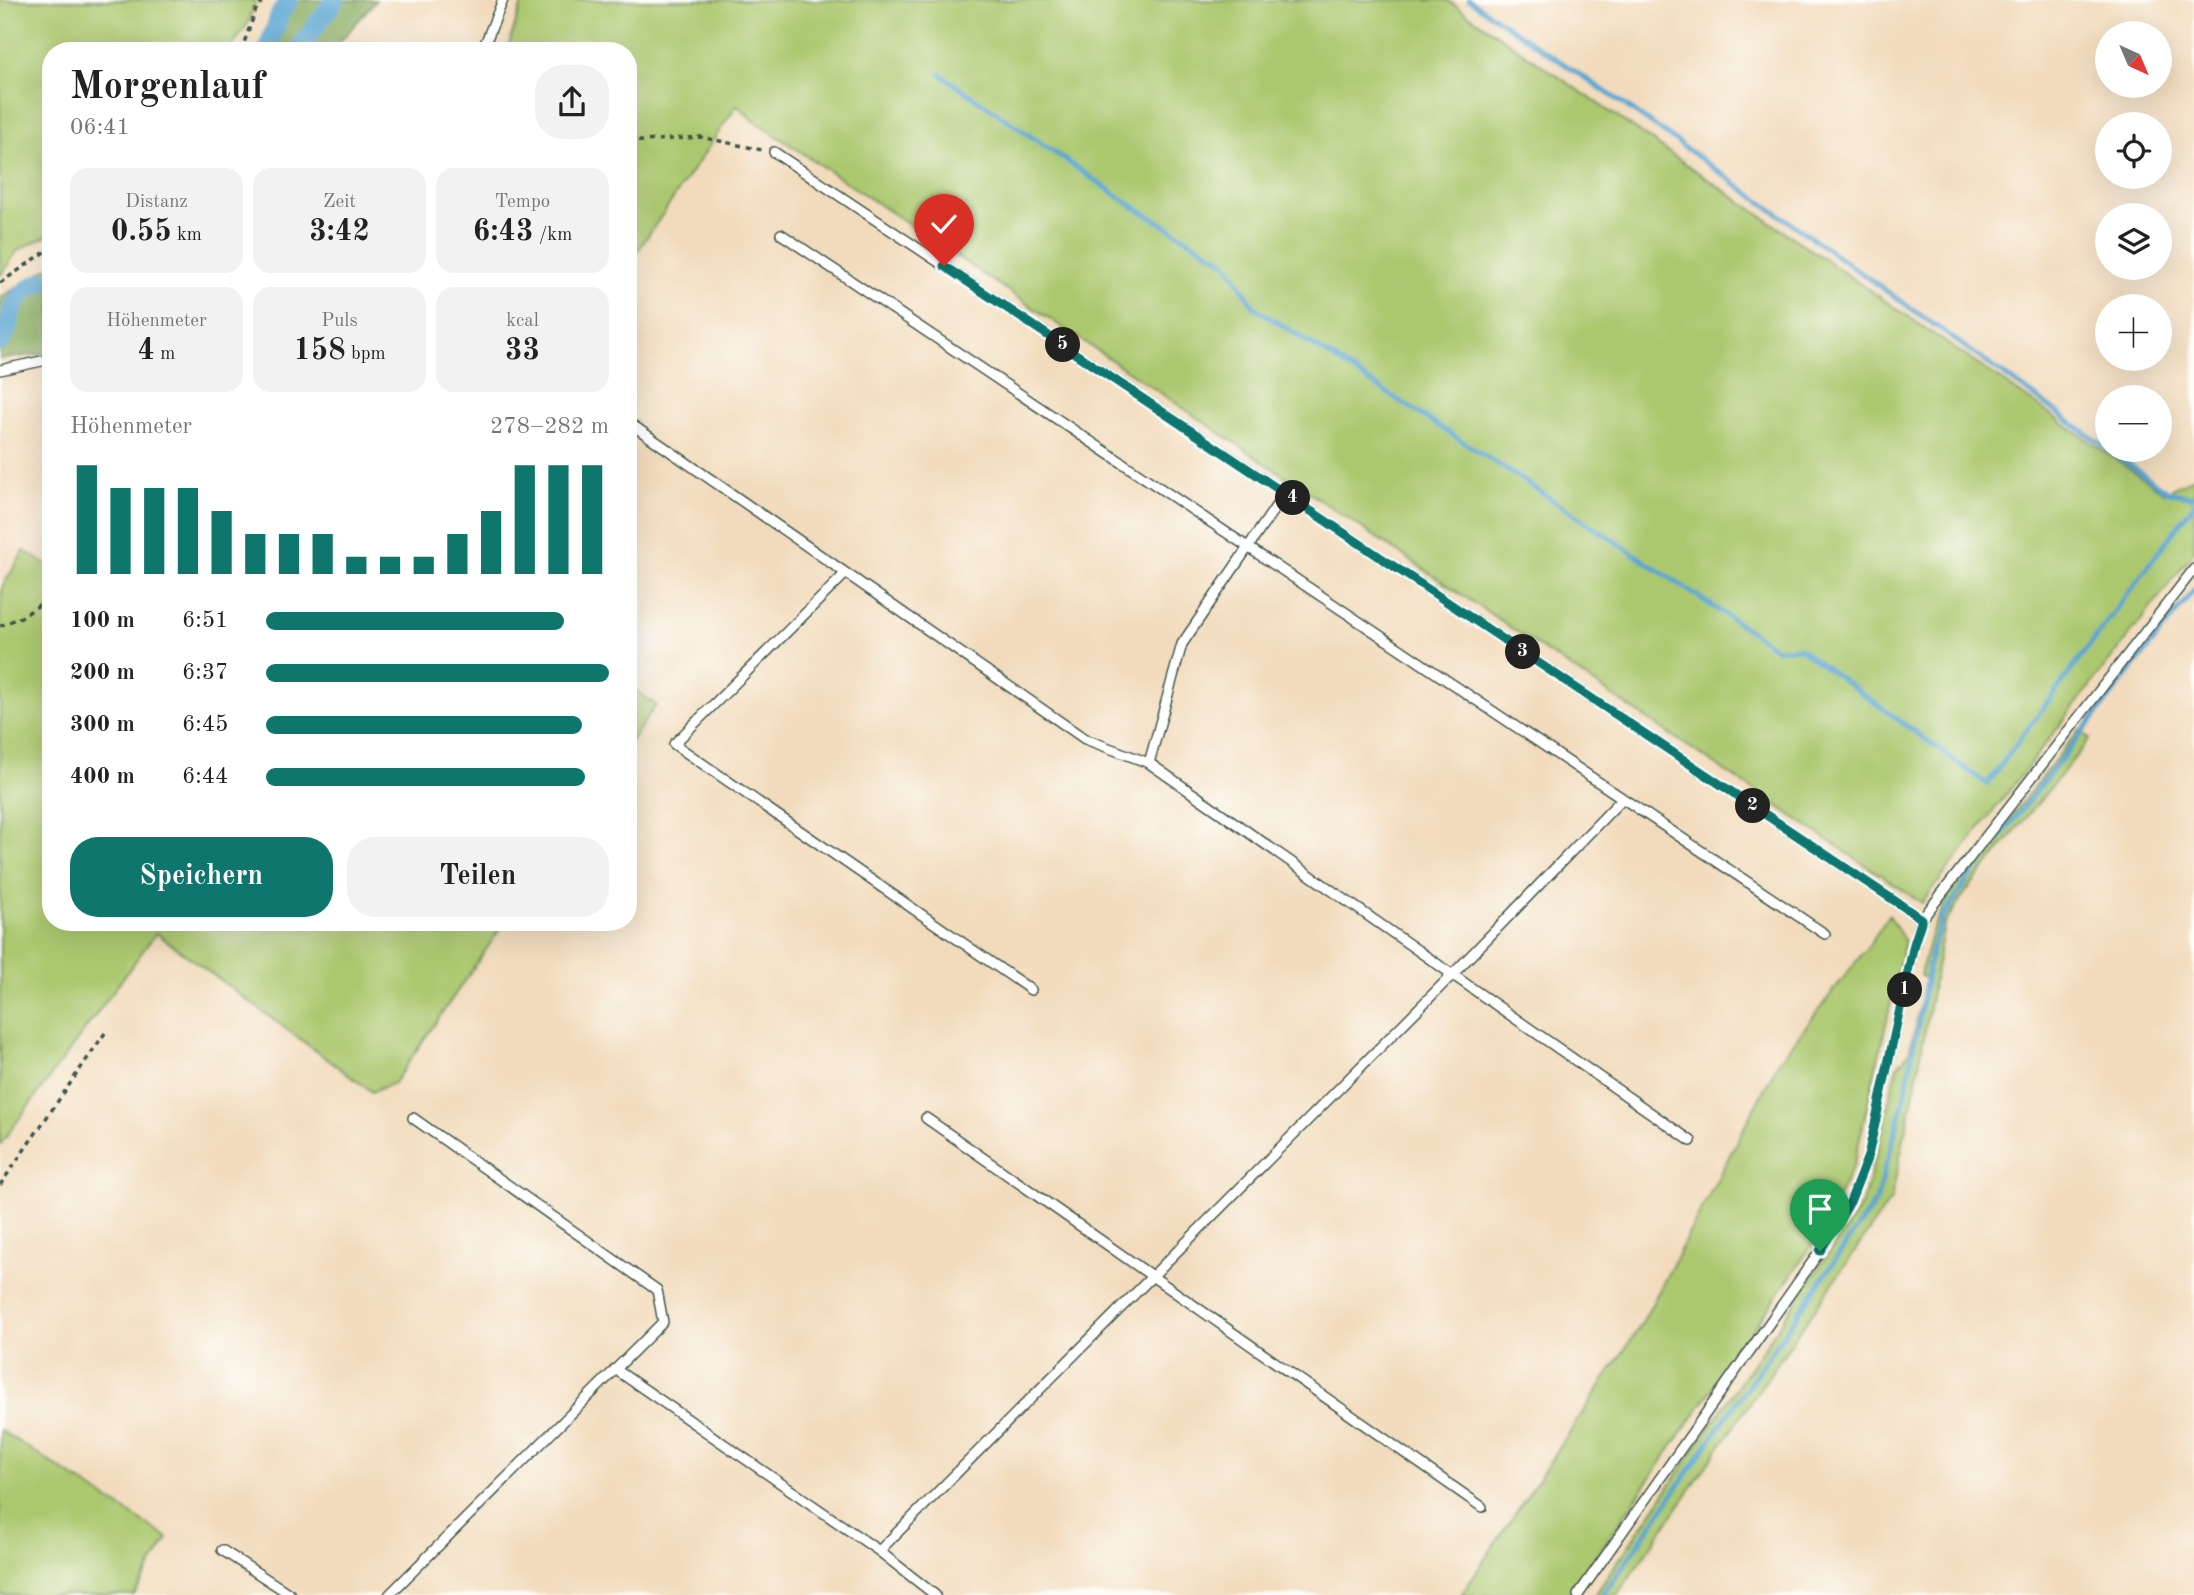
<!DOCTYPE html>
<html lang="de">
<head>
<meta charset="utf-8">
<style>
	:root { --surface:#fff; --page:#f2f2f2; --text:#222; --muted:#767676; --accent:#0f766e }
	body { margin:0; font-family:"Old Standard TT",serif; background:var(--page); color:var(--text); height:100vh; display:flex; flex-direction:column; font-size:26px; white-space:nowrap }
	* { box-sizing:border-box; margin:0 }
	p { font-size:23px; color:var(--muted) }
	.icon { flex:none; width:38px; height:38px; fill:none; stroke:currentColor; stroke-width:2; stroke-linecap:round; stroke-linejoin:round }
	.map { position:relative; flex:1; overflow:hidden }
	.sheet { position:absolute; left:42px; top:42px; width:595px; height:889px; display:flex; flex-direction:column; background:var(--surface); border-radius:28px; box-shadow:0 7px 28px #0002 }
	.sheet>* { flex:none }
	.needle { width:46px; rotate:136deg }
	.controls { position:absolute; left:2095px; top:21px; display:grid; gap:14px }
	.controls a { display:grid; place-items:center; width:77px; height:77px; border-radius:50%; background:var(--surface); box-shadow:0 7px 28px #0002; font-size:35px }
	.pin { position:absolute; display:grid; place-items:center; width:60px; height:60px; color:#fff; margin:-72px -30px; border-radius:50% 50% 50% 0; rotate:-45deg; box-shadow:0 0 7px #0007 }
	.pin .icon { rotate:45deg }
	.km { position:absolute; width:35px; height:35px; margin:-18px; border-radius:50%; background:#222; color:#fff; font-size:19px; line-height:35px; text-align:center }
	.round { display:grid; place-items:center; flex:none; width:74px; height:74px; border-radius:28px; background:var(--page) }
	.summary { display:flex; align-items:center; justify-content:space-between; height:119px; padding:0 28px }
	h1 { font-size:38px; font-weight:600; line-height:52px }
	.figures { display:grid; grid-template-columns:repeat(3,1fr); gap:10px; height:119px; padding:7px 28px }
	.figures div { display:grid; align-content:center; border-radius:18px; background:var(--page); text-align:center }
	.figures b { font-size:30px; font-weight:600 }
	.figures small { font-size:19px; font-weight:400 }
	.figures p { font-size:19px }
	.chart { height:196px; padding:14px 28px }
	.chart p { display:flex; justify-content:space-between }
	.chart svg { width:100%; height:126px; margin-top:7px; stroke:var(--accent); stroke-width:6 }
	.action { display:flex; gap:14px; margin-top:auto; padding:14px 28px }
	.action a { flex:1; height:80px; border-radius:28px; background:var(--accent); color:#fff; font-size:28px; font-weight:600; line-height:80px; text-align:center }
	.action a+a { background:var(--page); color:var(--text) }
	ul { padding:0 28px; list-style:none; font-size:23px }
	li { display:grid; grid-template-columns:112px 84px 1fr; align-items:center; height:52px }
	li i { height:18px; border-radius:9px; background:var(--accent) }
	.map>svg:first-child { display:block }
	.green { fill:#abc86e; stroke:#658251; stroke-width:2 }
	.forest { fill:#88ac61; stroke:#54744a; stroke-width:2 }
	.lines { fill:none; stroke-linecap:round; stroke-linejoin:round }
	.stream { stroke:#59a5d2; stroke-width:5 }
	.canal { stroke:#59a5d2; stroke-width:19 }
	.service-casing { stroke:#3f5548; stroke-width:12 }
	.path { stroke:#3f5548; stroke-width:3.5; stroke-dasharray:5 5; stroke-linecap:butt }
	.service { stroke:#fff; stroke-width:9 }
	.route-casing { stroke:#fff; stroke-width:14 }
	.route { stroke:#0f766e; stroke-width:9 }
</style>
</head>
<body>
<div class="map">
<svg width="2194" height="1595" viewBox="0 0 2194 1595">
	<rect width="100%" height="100%" fill="#fdfcf7"/>
	<filter id="ink" filterUnits="userSpaceOnUse"><feTurbulence type="fractalNoise" baseFrequency=".0143" numOctaves="2"/><feDisplacementMap in="SourceGraphic" scale="14" xChannelSelector="R" yChannelSelector="G"/><feConvolveMatrix kernelMatrix="1 2 1 2 8 2 1 2 1" color-interpolation-filters="sRGB"/></filter>
	<filter id="wash" filterUnits="userSpaceOnUse"><feTurbulence type="fractalNoise" baseFrequency=".00686" numOctaves="4" result="noise"/><feDisplacementMap in="SourceGraphic" scale="28" xChannelSelector="R" yChannelSelector="G"/><feGaussianBlur stdDeviation="1.57" result="paint"/><feColorMatrix in="noise" values="0 0 0 0 0 0 0 0 0 0 0 0 0 0 0 0 0 1.4 0 .05"/><feComposite in="paint" operator="in"/></filter>
	<g filter="url(#wash)">
		<rect width="100%" height="100%" fill="#f2dbbc"/>
		<!-- green -->
		<path class="green" d="M0,0h256l-8,23 -19,28h-178v183l-33,16 -18,26z
			M523,0h924l718,493 29,-16v75l-272,351 -1169,-783 -16,-15 -109,160v-214h-123l4,-7z
			M24,551l27,16v355h454l-111,161 -22,9 -216,-159 -156,212v-525l2,-33z
			M628,685l28,20 -28,40z
			M2079,730l11,9 -123,151 -23,34 -29,163 -24,112 -274,396h-22l267,-391 17,-58 18,-79 12,-14 17,-73 -6,-5 12,-44 17,-36z
			M1889,915l16,26 -51,223 -35,71 -250,360h-108l180,-270 138,-264 90,-116z
			M0,1430l168,108 -34,57h-134z"/>
		<!-- forest -->
		<path class="forest" d="M294,0h82l-44,51h-73z
			M51,266v87l-51,6v-61z"/>
		<g class="lines">
			<!-- stream -->
			<path class="stream" d="M1469,0l152,102 486,346
				M940,74l188,129 99,60 27,44 273,176 250,166 22,-1 188,136 207,-280
				M2109,450l59,42 26,5
				M1603,1595l273,-394 28,-101 27,-147 11,-35 30,-45 222,-283"/>
			<!-- canal -->
			<path class="canal" d="M267,51l13,-37 9,-14
				M297,51l38,-51
				M0,341c11,-13 8,-23 15,-37 6,-13 22,-22 36,-24"/>
		</g>
	</g>
	<g filter="url(#ink)">
		<g class="lines">
			<!-- service casing -->
			<g class="service-casing">
				<path id="service" d="M482,51l21,-51
					M774,152l1148,767
					M781,234l1044,700
					M0,370l51,-11
					M628,422l457,317 64,24 542,378
					M845,574l-171,170 357,246
					M1149,763l33,-119 103,-151
					M926,1118l556,389
					M615,1369l264,182 56,44
					M222,1550l69,45
					M879,1551l574,-577 168,-174
					M389,1595l274,-273 -6,-32 -244,-172
					M1578,1595l242,-344 30,-49 18,-46 46,-212 8,-25 272,-350"/>
			</g>
			<!-- path -->
			<path class="path" d="M241,51l16,-44 7,-7
				M628,142l73,-5 61,13
				M0,283l51,-35
				M0,626l23,-10 28,-19
				M0,1185l105,-152"/>
			<!-- service -->
			<use href="#service" class="service"/>
		</g>
	</g>
	<g class="lines" filter="url(#ink)">
		<!-- route casing -->
		<g class="route-casing">
			<path id="route" d="M944,266l978,653 -8,25 -46,212 -18,46 -30,49"/>
		</g>
		<!-- route -->
		<use href="#route" class="route"/>
	</g>
</svg>
<div class="controls">
<a><svg class="needle" viewBox="-14 -14 28 28"><path d="M0-13l5 13h-10z" fill="#e53935"/><path d="M0 13l5-13h-10z" fill="#767676"/></svg></a>
<a><svg class="icon" aria-label="locate" viewBox="0 0 24 24"><circle cx="12" cy="12" r="6"/><path d="M12 2v4M12 18v4M2 12h4M18 12h4"/></svg></a>
<a><svg class="icon" aria-label="layers" viewBox="0 0 24 24"><path d="M12 4l9 5-9 5-9-5zM3 14l9 5 9-5"/></svg></a>
<a>+</a>
<a>−</a>
</div>
<div class="pin" style="left:1820px;top:1251px;background:#1e9e55"><svg class="icon" aria-label="arrive" viewBox="0 0 24 24"><path d="M6 21V4h12l-3 4 3 4H6"/></svg></div>
<div class="pin" style="left:944px;top:266px;background:#d93025"><svg class="icon" aria-label="check" viewBox="0 0 24 24"><path d="M5 12l5 5 9-10"/></svg></div>
<b class="km" style="left:1905px;top:990px">1</b>
<b class="km" style="left:1753px;top:806px">2</b>
<b class="km" style="left:1523px;top:652px">3</b>
<b class="km" style="left:1293px;top:498px">4</b>
<b class="km" style="left:1063px;top:345px">5</b>
<section class="sheet">
<div class="summary"><div><h1>Morgenlauf</h1><p>06:41</p></div><a class="round"><svg class="icon" aria-label="share" viewBox="0 0 24 24"><path d="M12 15V3M7 8l5-5 5 5M5 13v7h14v-7"/></svg></a></div>
<div class="figures">
<div><p>Distanz</p><b>0.55<small> km</small></b></div>
<div><p>Zeit</p><b>3:42</b></div>
<div><p>Tempo</p><b>6:43<small> /km</small></b></div>
</div>
<div class="figures">
<div><p>Höhenmeter</p><b>4<small> m</small></b></div>
<div><p>Puls</p><b>158<small> bpm</small></b></div>
<div><p>kcal</p><b>33</b></div>
</div>
<div class="chart"><p><span>Höhenmeter</span>278–282 m</p>
<svg viewBox="0 0 160 44" preserveAspectRatio="none"><path d="M5 44V6M15 44V14M25 44V14M35 44V14M45 44V22M55 44V30M65 44V30M75 44V30M85 44V38M95 44V38M105 44V38M115 44V30M125 44V22M135 44V6M145 44V6M155 44V6"/></svg>
</div>
<ul>
<li><b>100 m</b>6:51<i style="width:87%"></i></li>
<li><b>200 m</b>6:37<i style="width:100%"></i></li>
<li><b>300 m</b>6:45<i style="width:92%"></i></li>
<li><b>400 m</b>6:44<i style="width:93%"></i></li>
</ul>
<div class="action"><a>Speichern</a><a>Teilen</a></div>
</section>
</div>
</body>
</html>
